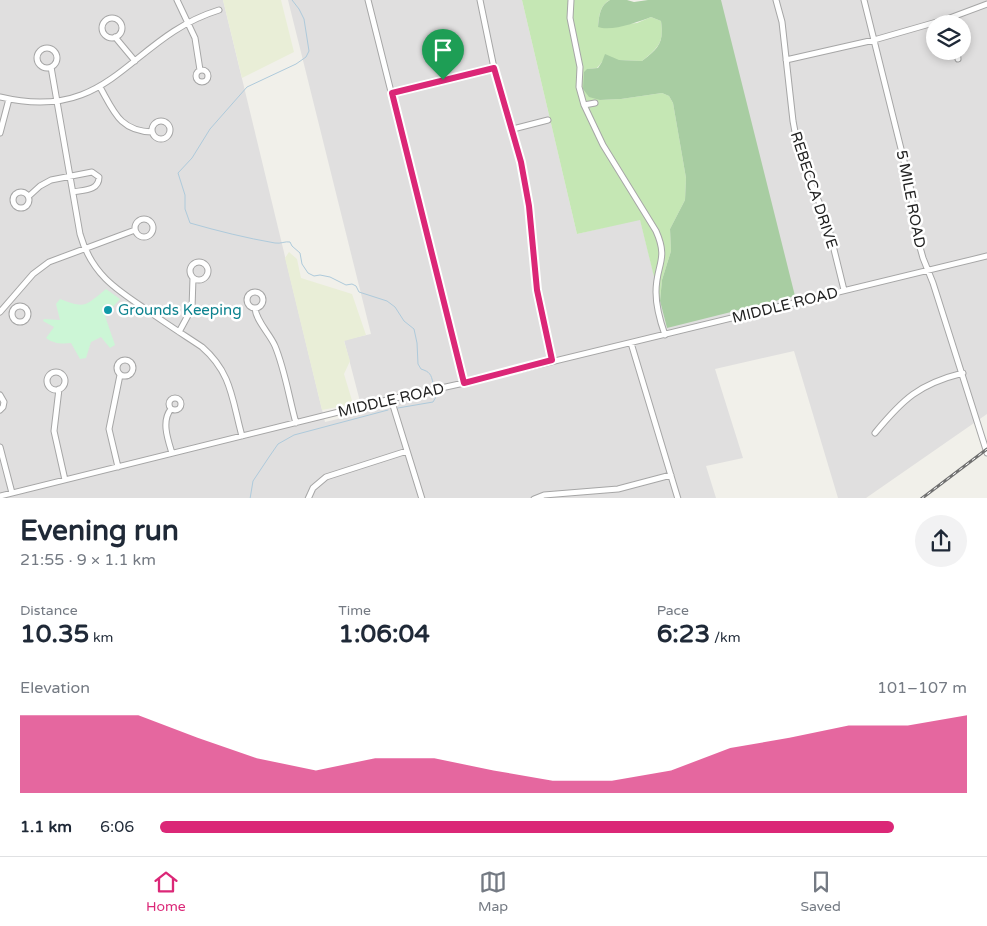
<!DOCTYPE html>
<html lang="en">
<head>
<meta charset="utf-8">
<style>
	:root { --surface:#fff; --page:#f2f2f3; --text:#1f2937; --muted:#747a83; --line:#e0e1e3; --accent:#db2777 }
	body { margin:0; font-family:"Varela Round",sans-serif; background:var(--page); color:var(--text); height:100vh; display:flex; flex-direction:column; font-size:19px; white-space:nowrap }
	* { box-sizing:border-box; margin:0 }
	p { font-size:16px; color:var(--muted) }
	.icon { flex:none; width:28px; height:28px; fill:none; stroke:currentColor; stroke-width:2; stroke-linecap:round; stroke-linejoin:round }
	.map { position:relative; height:498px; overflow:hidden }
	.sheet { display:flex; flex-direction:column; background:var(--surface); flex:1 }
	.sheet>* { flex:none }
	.fabs { position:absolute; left:926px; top:15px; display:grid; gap:10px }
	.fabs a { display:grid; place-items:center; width:45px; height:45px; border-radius:50%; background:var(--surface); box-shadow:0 2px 8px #0003; font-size:25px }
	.pin { position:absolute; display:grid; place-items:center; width:42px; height:42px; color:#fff; margin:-51px -21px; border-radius:50% 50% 50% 0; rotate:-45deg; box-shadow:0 0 5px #0007 }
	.pin .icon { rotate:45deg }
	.round { display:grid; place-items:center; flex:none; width:52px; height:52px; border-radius:26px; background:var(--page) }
	.head { display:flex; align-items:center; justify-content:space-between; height:85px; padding:0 20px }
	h1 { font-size:28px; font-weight:700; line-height:38px }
	.figures { display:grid; grid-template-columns:repeat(3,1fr); gap:8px; height:85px; padding:5px 20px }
	.figures div { display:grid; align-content:center }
	.figures b { font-size:25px; font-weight:700 }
	.figures small { font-size:14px; font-weight:400 }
	.figures p { font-size:14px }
	.chart { height:140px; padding:10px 20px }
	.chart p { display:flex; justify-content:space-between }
	.chart svg { width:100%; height:90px; margin-top:5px; fill:var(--accent); opacity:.7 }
	ul { padding:0 20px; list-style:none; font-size:16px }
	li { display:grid; grid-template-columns:80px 60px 1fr; align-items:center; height:38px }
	li i { height:12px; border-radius:6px; background:var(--accent) }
	.dock { display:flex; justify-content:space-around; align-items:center; height:70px; border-top:1px solid var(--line); background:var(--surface); font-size:14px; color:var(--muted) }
	.dock a { display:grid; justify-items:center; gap:2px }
	.dock .active { color:var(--accent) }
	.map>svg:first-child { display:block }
	.residential { fill:#e0dfdf; fill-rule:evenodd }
	.farmland { fill:#e9eed7 }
	.grass { fill:#c5e7b4 }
	.forest { fill:#a8cda2 }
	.park { fill:#ccf6d6 }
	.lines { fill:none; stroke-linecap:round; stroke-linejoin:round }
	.stream { stroke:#aecadb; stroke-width:1 }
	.street-casing { stroke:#a6a6a6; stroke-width:7 }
	.street { stroke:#fff; stroke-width:5 }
	.rail-casing { stroke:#707070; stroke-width:3 }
	.rail { stroke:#fff; stroke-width:1; stroke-dasharray:4; stroke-linecap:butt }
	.route-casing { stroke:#fff; stroke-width:10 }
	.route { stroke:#db2777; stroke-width:6 }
	.culture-dot { fill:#0f9aa8; stroke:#fff; stroke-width:2 }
	.labels { text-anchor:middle; stroke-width:5; stroke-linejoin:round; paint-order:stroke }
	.street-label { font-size:15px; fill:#222; stroke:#fff }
	.culture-label { font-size:15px; fill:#0d838f; stroke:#fff; text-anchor:start }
</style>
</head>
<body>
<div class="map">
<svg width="987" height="499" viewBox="0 0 987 499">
	<rect width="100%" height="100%" fill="#f1f0ea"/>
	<!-- residential -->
	<path class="residential" d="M0,0h223l102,422 38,-9 -19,-73 27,-6 -83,-334h234l55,234 63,-15 27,109 50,-328h270v414l-121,84h-28l-44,-147 -79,18 28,89 -37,8 10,32h-716zM935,24h27v27h-27z"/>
	<!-- farmland -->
	<path class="farmland" d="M223,0h58l13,52 -52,26z
		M289,252l8,7 4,19 51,16 14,41 -22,6 6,20 -6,13 9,30 -31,6 -37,-152z"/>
	<!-- grass -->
	<path class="grass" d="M522,0h88c-10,5 -11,15 -12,27l39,-4 14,-6 10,4c3,22 -2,26 -19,40l-23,-1 -17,2 -5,6 -9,1 12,31 21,-1 41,-6 7,3 4,7 13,75 -1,22 -15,29 1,22 -9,29 -2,21 -20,-81 -63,14z"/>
	<!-- forest -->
	<path class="forest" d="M610,0h17l7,2 14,-2h73l74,296 -128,32 -7,-27 2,-21 9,-29 -1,-22 15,-29 1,-22 -13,-75 -4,-7 -7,-3 -41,6 -21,1 -11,-3 -6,-8 1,-17 3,-3 11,-1 4,-6 3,-8 14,6 23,1c17,-13 22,-18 19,-40l-10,-4c-13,5 -40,15 -53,10 1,-11 2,-22 12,-27z"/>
	<!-- park -->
	<path class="park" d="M106,289l14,10 -15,17 10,29 -5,3 -9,-11 -10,5 -5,16 -6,1 -9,-16c-9,1 -17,1 -25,-5l8,-11 -11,-6 1,-2 16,1 -4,-16 4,-5c26,10 25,7 46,-10z"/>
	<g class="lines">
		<!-- stream -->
		<path class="stream" d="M292,0l7,9 5,10 5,32 -3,6 -10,7 -49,23 -37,42 -18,29 -14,15 7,22v14l5,14c28,8 56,15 85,20 6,1 10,-2 15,-1l2,4 8,7 2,11 6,9 6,3 6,-1 10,2 16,8 6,-1 4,2 3,6 28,9 8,6 9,14 10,8 3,14 1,21 3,5c9,3 10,5 12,14
			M398,408l35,-6 3,-5
			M250,499l3,-18 16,-24 9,-13 16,-9 94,-25"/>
		<!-- street casing -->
		<g class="street-casing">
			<path id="street" d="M177,0l18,38 5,32
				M368,0l96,383
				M480,0l14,68 27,94 8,44 8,84 15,70
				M571,0l-1,18 10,49 -1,20 5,18 19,40 53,86c13,29 0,33 0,61 0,14 4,29 9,43
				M776,0l6,22 11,99 5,27 9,28 19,41 18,73
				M864,0l46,185 6,48 7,25 10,25 54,170
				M102 28a10 10 0 1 1 20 0a10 10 0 1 1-20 0Z
				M115,37l20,24
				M37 58a10 10 0 1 1 20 0a10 10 0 1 1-20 0Z
				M957,51l1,8
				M786,60l88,-20 73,-21 40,-15
				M51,67l29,167c11,39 35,55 67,76 18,13 37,25 55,37 30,26 30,53 40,89
				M196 76a6 6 0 1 1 12 0a6 6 0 1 1-12 0Z
				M100,87c14,25 20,44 52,45
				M392,93l102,-25
				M0,97c113,27 128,-59 219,-87
				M584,105l11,-2
				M152 130a9 9 0 1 1 18 0a9 9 0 1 1-18 0Z
				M513,129l35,-9
				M0,133l9,-34
				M13 200a8 8 0 1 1 16 0a8 8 0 1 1-16 0Z
				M29,196l11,-10 11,-6 41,-8 7,5c0,14 -16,13 -26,15
				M135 228a9 9 0 1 1 18 0a9 9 0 1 1-18 0Z
				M190 271a9 9 0 1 1 18 0a9 9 0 1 1-18 0Z
				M247 300a8 8 0 1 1 16 0a8 8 0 1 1-16 0Z
				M12 314a8 8 0 1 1 16 0a8 8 0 1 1-16 0Z
				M255,308c1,13 15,26 20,38 10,24 14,52 21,77
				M0,312l33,-38 16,-12 86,-32
				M179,332l13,-24 1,-30
				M631,343l47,156
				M117 368a8 8 0 1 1 16 0a8 8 0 1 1-16 0Z
				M47 381a9 9 0 1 1 18 0a9 9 0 1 1-18 0Z
				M59,389l-5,42 11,49
				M0,395l4,7 -1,5 -3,3
				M169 404a6 6 0 1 1 12 0a6 6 0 1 1-12 0Z
				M391,399l31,100
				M171,409c-10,12 -3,31 1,44
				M875,433c28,-34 44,-49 88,-60
				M0,447l12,46
				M118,467l-9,-38 11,-54
				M0,496l391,-97 73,-16 523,-127
				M308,499l5,-11 13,-11 81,-26
				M534,499l10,-4 74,-6 53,-14"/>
		</g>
		<!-- street -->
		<use href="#street" class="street"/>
		<!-- rail casing -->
		<g class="rail-casing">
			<path id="rail" d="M921,499l66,-50"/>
		</g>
		<!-- rail -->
		<use href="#rail" class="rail"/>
	</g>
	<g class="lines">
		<!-- route casing -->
		<g class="route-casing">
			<path id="route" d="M494,68l27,94 8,44 8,84 15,70 -88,23 -72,-290z"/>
		</g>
		<!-- route -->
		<use href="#route" class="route"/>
	</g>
	<!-- markers -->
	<circle class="culture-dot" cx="108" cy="310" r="5"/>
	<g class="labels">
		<!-- street labels -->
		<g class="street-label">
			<text transform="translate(814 190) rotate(72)" y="5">REBECCA DRIVE</text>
			<text transform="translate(911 199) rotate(79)" y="5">5 MILE ROAD</text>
			<text transform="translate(785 305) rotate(-14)" y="5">MIDDLE ROAD</text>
			<text transform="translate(391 400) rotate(-13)" y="5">MIDDLE ROAD</text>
		</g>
		<!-- culture labels -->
		<g class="culture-label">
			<text x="118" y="315">Grounds Keeping</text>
		</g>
	</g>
</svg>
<div class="fabs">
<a><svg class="icon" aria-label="layers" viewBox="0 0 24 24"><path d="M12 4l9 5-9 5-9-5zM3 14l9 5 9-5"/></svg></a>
</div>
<div class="pin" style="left:443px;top:80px;background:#1e9e55"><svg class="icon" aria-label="arrive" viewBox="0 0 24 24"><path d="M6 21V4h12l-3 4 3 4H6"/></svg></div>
</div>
<section class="sheet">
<div class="head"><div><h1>Evening run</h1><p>21:55 · 9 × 1.1 km</p></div><a class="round"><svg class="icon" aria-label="share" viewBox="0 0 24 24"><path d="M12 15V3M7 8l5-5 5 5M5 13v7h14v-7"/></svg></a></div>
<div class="figures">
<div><p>Distance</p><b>10.35<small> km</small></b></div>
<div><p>Time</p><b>1:06:04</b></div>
<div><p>Pace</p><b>6:23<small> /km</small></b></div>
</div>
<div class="chart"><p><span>Elevation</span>101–107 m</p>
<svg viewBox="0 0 160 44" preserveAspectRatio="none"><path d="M0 44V6L10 6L20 6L30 17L40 27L50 33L60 27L70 27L80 33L90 38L100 38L110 33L120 22L130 17L140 11L150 11L160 6V44z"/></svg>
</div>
<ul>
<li><b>1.1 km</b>6:06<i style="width:91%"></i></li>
</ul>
</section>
<nav class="dock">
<a class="active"><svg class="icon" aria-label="home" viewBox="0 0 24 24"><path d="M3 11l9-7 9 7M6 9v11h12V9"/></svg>Home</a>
<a><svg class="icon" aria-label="map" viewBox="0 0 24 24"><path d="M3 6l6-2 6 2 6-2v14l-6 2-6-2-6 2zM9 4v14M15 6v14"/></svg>Map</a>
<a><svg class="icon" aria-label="saved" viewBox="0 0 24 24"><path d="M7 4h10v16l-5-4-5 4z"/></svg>Saved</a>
</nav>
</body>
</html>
